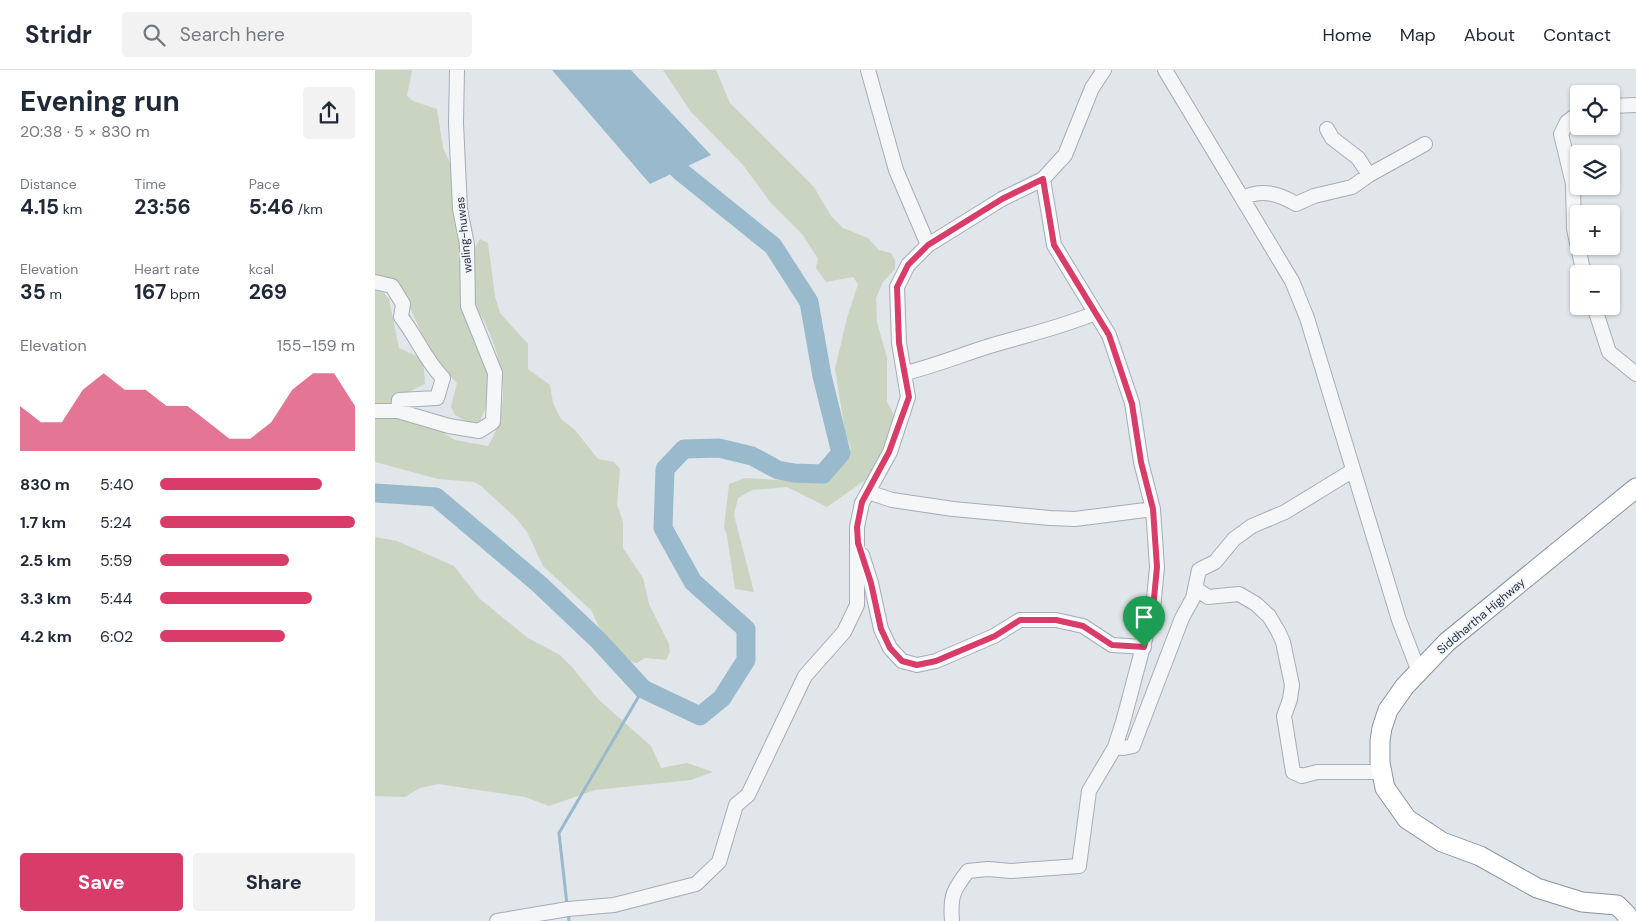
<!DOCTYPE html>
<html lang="en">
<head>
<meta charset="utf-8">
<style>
	:root { --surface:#fff; --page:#f2f2f3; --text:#1f2937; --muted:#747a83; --line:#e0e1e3; --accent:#d93c68 }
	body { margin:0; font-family:"DM Sans",sans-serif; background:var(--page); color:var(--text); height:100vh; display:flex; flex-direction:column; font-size:19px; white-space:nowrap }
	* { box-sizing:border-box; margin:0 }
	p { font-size:16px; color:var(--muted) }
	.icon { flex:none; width:28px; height:28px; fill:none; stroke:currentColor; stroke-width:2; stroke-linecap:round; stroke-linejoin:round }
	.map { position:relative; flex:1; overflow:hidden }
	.sheet { display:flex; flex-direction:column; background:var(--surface); width:375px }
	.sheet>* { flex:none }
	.fabs { position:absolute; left:1195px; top:15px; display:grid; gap:10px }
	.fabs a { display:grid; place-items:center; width:50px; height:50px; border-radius:5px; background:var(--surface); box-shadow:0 1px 4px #0004; font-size:25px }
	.pin { position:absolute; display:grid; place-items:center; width:42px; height:42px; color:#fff; margin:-51px -21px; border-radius:50% 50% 50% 0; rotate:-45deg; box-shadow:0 0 5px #0007 }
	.pin .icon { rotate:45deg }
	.round { display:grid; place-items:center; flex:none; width:52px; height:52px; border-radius:5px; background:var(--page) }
	.overview { display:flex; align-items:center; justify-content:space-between; height:85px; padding:0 20px }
	h1 { font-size:28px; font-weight:700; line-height:38px }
	.stats { display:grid; grid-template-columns:repeat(3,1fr); gap:8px; height:85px; padding:5px 20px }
	.stats div { display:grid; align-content:center }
	.stats b { font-size:21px; font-weight:700 }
	.stats small { font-size:14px; font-weight:400 }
	.stats p { font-size:14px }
	.chart { height:140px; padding:10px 20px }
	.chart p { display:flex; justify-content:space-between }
	.chart svg { width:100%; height:90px; margin-top:5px; fill:var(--accent); opacity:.7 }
	.cta { display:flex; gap:10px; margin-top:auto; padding:10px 20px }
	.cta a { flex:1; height:58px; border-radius:5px; background:var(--accent); color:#fff; font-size:20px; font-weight:700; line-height:58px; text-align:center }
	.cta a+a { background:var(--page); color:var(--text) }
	ul { padding:0 20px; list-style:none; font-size:16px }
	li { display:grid; grid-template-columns:80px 60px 1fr; align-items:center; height:38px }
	li i { height:12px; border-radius:6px; background:var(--accent) }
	header { display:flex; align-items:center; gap:30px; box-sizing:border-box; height:70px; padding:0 25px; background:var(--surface); border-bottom:1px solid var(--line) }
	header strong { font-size:24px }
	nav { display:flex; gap:28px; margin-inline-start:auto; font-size:18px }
	.search { width:350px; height:45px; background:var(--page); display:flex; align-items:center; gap:12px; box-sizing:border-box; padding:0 18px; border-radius:5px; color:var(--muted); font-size:19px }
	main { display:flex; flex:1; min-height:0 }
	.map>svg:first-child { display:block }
	.green { fill:#c9d5c1 }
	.water { fill:#99b9cd }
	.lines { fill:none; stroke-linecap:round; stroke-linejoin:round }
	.stream { stroke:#99b9cd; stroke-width:3 }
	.river { stroke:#99b9cd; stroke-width:19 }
	.minor-casing { stroke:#a6adb6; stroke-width:16 }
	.highway-casing { stroke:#8795a2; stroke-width:21 }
	.minor { stroke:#f4f6f8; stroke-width:14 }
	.highway { stroke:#fff; stroke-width:19 }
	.route-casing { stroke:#fff; stroke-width:10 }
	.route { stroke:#d93c68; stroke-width:6 }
	.labels { text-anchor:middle; stroke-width:4; stroke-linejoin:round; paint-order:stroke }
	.street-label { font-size:12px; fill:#283544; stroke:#f1f4f8 }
</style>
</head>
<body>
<header>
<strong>Stridr</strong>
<div class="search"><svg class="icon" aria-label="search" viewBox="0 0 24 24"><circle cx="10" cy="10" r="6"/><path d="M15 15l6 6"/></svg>Search here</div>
<nav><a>Home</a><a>Map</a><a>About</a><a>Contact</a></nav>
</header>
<main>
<section class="sheet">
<div class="overview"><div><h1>Evening run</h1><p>20:38 · 5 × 830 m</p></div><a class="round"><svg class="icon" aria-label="share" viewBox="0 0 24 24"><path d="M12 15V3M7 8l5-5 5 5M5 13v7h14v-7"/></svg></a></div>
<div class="stats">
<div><p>Distance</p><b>4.15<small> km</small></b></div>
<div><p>Time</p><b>23:56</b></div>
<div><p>Pace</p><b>5:46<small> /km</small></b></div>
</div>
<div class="stats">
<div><p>Elevation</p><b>35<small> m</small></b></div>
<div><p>Heart rate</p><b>167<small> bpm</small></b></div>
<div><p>kcal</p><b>269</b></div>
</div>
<div class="chart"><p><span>Elevation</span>155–159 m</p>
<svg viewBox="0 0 160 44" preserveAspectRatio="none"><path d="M0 44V22L10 30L20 30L30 14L40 6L50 14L60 14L70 22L80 22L90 30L100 38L110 38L120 30L130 14L140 6L150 6L160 22V44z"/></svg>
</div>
<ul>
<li><b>830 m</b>5:40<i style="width:83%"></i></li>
<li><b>1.7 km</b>5:24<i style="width:100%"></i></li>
<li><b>2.5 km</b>5:59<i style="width:66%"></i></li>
<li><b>3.3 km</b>5:44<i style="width:78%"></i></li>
<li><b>4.2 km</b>6:02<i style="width:64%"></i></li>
</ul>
<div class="cta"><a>Save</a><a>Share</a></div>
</section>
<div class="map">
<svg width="1261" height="851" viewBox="0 0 1261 851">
	<rect width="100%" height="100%" fill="#e1e6eb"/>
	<!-- green -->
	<path class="green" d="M0,0h37l-5,26 6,5 24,8 6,39 11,23 -2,34 7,24 5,72 26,72 -1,26 -9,23 -9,2 -16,-9 -4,-8 6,-24 -25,-26 -29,-65 -28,-14z
		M288,0h53l14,33 84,84 17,29 12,12 25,10 11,12 12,3 4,7v9l-12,13 -7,16 1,24 10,36v44l8,15 -1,17 -26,44 -41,29 -40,-20 -35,3 -14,8 -4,17 20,77 -19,-3 -8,-53 -3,-9 5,-43 16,-6 68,4 17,-7 18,-19 3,-8 -6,-16 -10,-63 12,-51 11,-34 -5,-7 -27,5 -10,-14 2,-9 -15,-24 -32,-32 -28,-38 -52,-53z
		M105,169l8,4 7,53 5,17 28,31v25l22,16 3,18 8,16 14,11 23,29 16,3 6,7 -3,35 6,18v26l20,30 6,26 20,40 1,8 -4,8 -21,-2 -8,5 -8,-2 -30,-34 -8,-17 -48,-44 -16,-34 -11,-14 -34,-31 -8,-5 -36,-3 -63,-17v-172l8,2 6,7 10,49 24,11 2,25 -29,14 31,25 28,17 33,6c24,-39 16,-83 -3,-123 -2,-6 -8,-11 -9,-17 -3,-8 -5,-45 -3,-53 1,-5 5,-10 7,-14z
		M0,467l22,4 57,25 26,33 48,39 32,17 11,11 28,34 52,46 10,22 26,-5 26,9 -22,8 -96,10 -46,16 -24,-9 -87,-13 -18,4 -15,9 -30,-1z"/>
	<!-- water -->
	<path class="water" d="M177,0h79l80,85 -61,29z"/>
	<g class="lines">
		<!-- stream -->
		<path class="stream" d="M192,835l-8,-72 84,-144
			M193,842l1,9"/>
		<!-- river -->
		<path class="river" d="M0,423l61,4 103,87 59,56 45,49 57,27 22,-18 24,-38v-31l-53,-47 -30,-54 2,-59 19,-20 35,-1 33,8 26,14 16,3 29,1 18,-21 -19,-77 -13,-74 -36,-56 -93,-75 -17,-18"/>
		<!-- minor casing -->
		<g class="minor-casing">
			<path id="minor" d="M493,0l28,100 32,75
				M790,0l127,211 15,37 92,302 20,52
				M1236,36l25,-1
				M1204,43l-12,9 -6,12 12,50 1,45 10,45
				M952,59l5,9 26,20 11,17
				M867,128c20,-9 36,-5 54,6l18,-8 38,-9 17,-12 56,-31
				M0,212l17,4 11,18 -2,13c16,20 24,43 42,61l-6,20 -38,2 -1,11
				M1219,236l15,46 27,22
				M530,303c30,-7 58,-19 88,-28 34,-10 69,-18 102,-32
				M0,341h23l51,15 30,5 14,-9 2,-49 -27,-67 -1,-61 -7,-36 -4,-86 1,-53
				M493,422l24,8 61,9 97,9 25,1 78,-10
				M487,485l9,28 10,46 9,19 12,13 15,4 19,-4 58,-25 26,-16h36l27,6 29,19 32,2
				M820,518l13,9 31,-3 17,10 13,12 9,15 5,11 9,43 -2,14 -6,17 9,56 9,4 15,-4h65
				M740,677l9,1 9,-2 49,-128 11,-20 6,-28 16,-8 19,-23 18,-13 33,-14 67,-41
				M122,851l71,-12 46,-4 82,-21 23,-22 17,-57 12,-10 57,-119 39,-44 13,-27v-78l5,-24 28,-51 18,-55 -9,-54 -2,-56 11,-22 20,-20 74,-46 41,-20 22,-24 27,-67 12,-18
				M577,851c-2,-24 1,-31 16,-50l20,-2 23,2 68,-5 10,-75 26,-44 8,-25 30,-113 4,-42 -4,-58 -12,-47 -9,-59 -23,-68 -55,-90 -11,-66"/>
		</g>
		<!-- highway casing -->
		<g class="highway-casing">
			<path id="highway" d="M1253,851l-1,-6 -10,-10 -35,-3 -45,-14 -57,-32 -38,-14 -35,-23 -22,-31 -5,-25v-22l2,-13 6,-18 17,-24 42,-44 189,-154"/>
		</g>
		<!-- minor -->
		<use href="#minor" class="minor"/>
		<!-- highway -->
		<use href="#highway" class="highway"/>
	</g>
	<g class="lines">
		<!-- route casing -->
		<g class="route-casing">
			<path id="route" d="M668,109l11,66 55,90 23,69 9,58 12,47 4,58 -4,42 -9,38 -32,-2 -29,-19 -27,-6h-36l-25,16 -59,25 -19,4 -15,-4 -12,-13 -9,-19 -10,-46 -13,-40 -1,-16 5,-25 27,-50 20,-55 -10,-54 -2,-56 11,-22 20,-20 74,-46z"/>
		</g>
		<!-- route -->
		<use href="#route" class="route"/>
	</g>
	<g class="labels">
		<!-- street labels -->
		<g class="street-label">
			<text transform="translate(89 165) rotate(-96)" y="4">waling-huwas</text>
			<text transform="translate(1106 546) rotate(-40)" y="4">Siddhartha Highway</text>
		</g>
	</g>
</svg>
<div class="fabs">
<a><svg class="icon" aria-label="locate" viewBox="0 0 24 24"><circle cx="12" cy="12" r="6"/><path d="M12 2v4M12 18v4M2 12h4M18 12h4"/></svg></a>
<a><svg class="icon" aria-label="layers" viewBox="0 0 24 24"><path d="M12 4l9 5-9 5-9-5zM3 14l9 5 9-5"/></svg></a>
<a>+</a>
<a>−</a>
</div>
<div class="pin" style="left:769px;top:577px;background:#1e9e55"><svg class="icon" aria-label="arrive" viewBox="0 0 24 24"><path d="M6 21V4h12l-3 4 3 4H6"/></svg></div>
</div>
</main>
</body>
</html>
